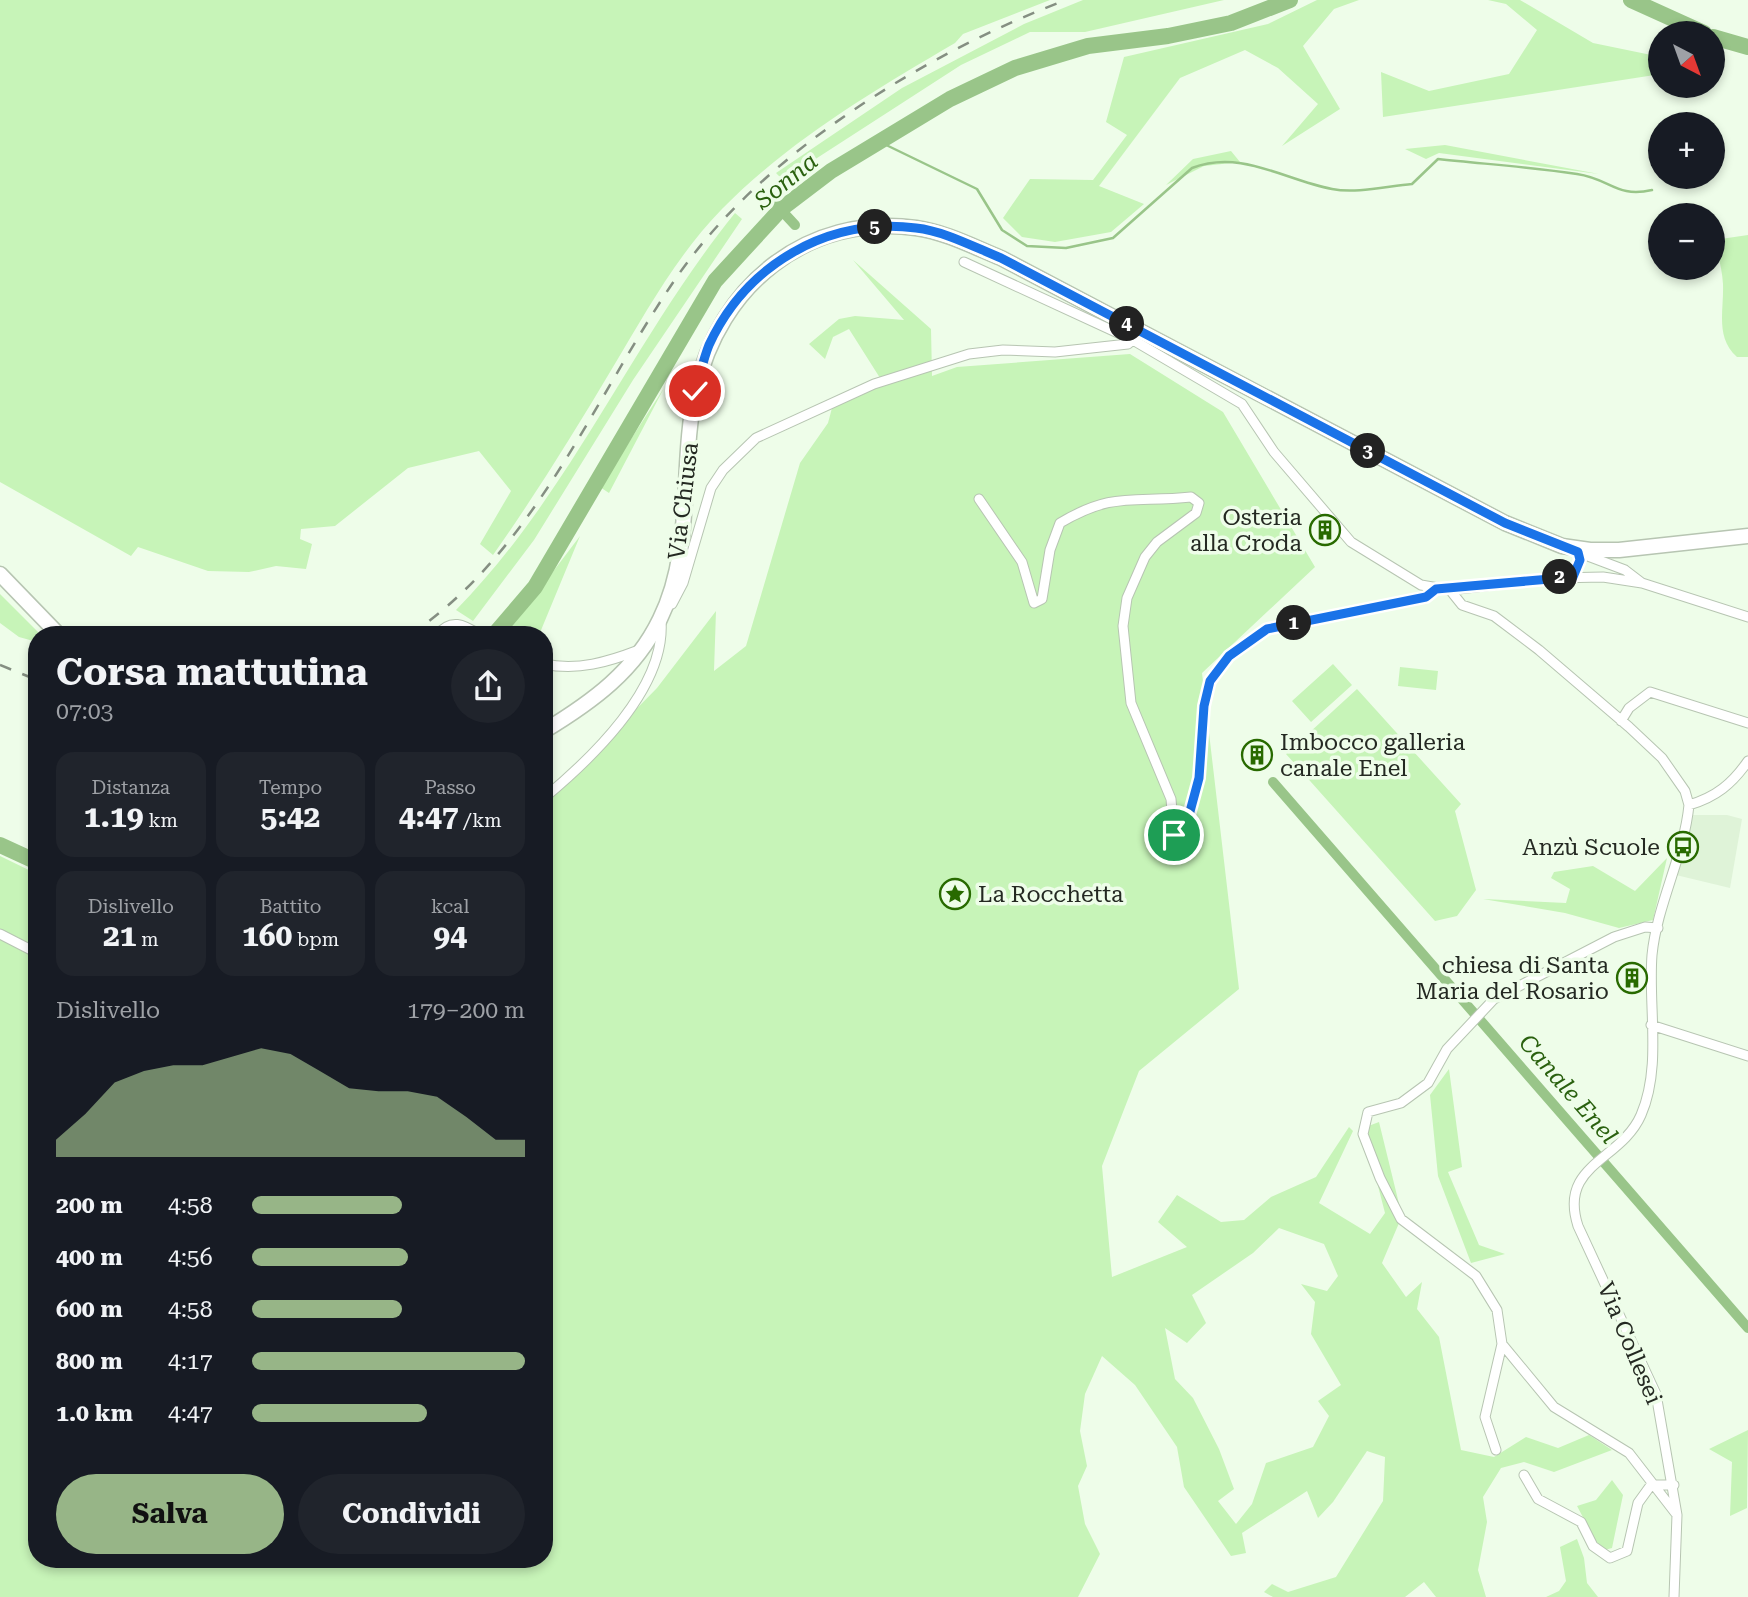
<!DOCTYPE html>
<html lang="it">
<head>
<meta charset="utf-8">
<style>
	:root { --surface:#171b24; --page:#20242c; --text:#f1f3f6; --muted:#9ea1a6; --accent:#97b587 }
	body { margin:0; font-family:"Roboto Serif",serif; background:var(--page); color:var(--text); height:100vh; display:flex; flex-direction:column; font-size:26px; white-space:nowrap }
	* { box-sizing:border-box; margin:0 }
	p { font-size:23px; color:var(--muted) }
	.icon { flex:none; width:38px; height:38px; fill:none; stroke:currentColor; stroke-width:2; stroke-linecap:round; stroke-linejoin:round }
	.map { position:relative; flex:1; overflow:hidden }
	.panel { position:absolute; left:28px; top:626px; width:525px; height:942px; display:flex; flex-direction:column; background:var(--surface); border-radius:28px; box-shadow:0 4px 10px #0003 }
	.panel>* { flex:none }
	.needle { width:46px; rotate:139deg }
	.buttons { position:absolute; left:1648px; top:21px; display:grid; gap:14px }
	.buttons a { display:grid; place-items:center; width:77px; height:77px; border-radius:50%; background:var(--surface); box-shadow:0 4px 10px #0003; font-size:35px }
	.pin { position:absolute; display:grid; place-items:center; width:60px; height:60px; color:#fff; margin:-30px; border:4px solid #fff; border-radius:50%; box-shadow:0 2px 7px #0007 }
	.km { position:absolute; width:35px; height:35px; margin:-18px; border-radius:50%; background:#222; color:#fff; font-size:19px; line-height:35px; text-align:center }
	.round { display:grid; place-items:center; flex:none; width:74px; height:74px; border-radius:37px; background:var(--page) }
	.overview { display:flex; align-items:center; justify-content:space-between; height:119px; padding:0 28px }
	h1 { font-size:38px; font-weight:700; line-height:52px }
	.stats { display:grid; grid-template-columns:repeat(3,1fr); gap:10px; height:119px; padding:7px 28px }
	.stats div { display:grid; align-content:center; border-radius:18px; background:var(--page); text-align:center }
	.stats b { font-size:30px; font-weight:700 }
	.stats small { font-size:19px; font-weight:400 }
	.stats p { font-size:19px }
	.chart { height:196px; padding:14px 28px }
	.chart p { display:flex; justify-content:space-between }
	.chart svg { width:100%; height:126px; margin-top:7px; fill:var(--accent); opacity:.7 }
	.primary-button { display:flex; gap:14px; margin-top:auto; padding:14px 28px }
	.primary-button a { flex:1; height:80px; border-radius:42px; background:var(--accent); color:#111; font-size:28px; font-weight:700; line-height:80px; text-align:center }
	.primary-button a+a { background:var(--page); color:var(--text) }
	ul { padding:0 28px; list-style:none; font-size:23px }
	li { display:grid; grid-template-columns:112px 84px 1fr; align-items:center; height:52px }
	li i { height:18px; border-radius:9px; background:var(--accent) }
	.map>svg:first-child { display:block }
	.built { fill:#dff3d8 }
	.green { fill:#c7f4b8; fill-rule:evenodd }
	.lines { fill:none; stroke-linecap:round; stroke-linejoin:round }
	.stream { stroke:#99c589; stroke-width:2.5 }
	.canal { stroke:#99c589; stroke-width:10 }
	.river { stroke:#99c589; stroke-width:16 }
	.minor-casing { stroke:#b7c5b2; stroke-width:11 }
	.primary-casing { stroke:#b7c5b2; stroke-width:17 }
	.minor { stroke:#fff; stroke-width:9 }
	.primary { stroke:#fff; stroke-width:14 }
	.rail { stroke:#858f82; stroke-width:2.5; stroke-dasharray:12 12; stroke-linecap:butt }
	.route-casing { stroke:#fff; stroke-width:14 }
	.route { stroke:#1a73e8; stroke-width:9 }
	.labels { text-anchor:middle; stroke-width:7; stroke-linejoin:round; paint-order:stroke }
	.street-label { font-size:23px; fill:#242922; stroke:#eefde9 }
	.poi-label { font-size:23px; fill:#242922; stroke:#eefde9; text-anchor:end }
	.water-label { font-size:24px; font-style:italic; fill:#2a610f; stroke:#eefde9 }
</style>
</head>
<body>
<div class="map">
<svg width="1748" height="1597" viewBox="0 0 1748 1597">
	<rect width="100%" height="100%" fill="#eefde9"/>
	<!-- built -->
	<path class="built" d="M1689,815h38l15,4 -12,69 -54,-13z"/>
	<!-- green -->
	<path class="green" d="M0,0h1050l-87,34 -8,9c-82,48 -166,98 -233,166 -45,46 -76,103 -109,158 -38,64 -77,127 -120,188l-13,-11 31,-53 -32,-40 -71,17 -73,58 -34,3 -1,10 12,5 -6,25 -30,-3 -27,6 -41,-1 -70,-24 -7,9 -131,-74z
		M1083,0h141l-139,32h-55l-69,33 -178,115 -7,-7 126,-85 122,-64z
		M1317,0h42l-25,9 -31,37 37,63 -58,37 36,-42 -40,-36 -33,-18 -65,28 -81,108 45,18 -33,28 -56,10 -33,-5 -19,-19 27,-39 63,1 34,-45 -21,-13 18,-65 144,-33z
		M1488,0h32l73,43 68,14v17l-278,43 -2,-45 48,19 80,-17 28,-44 -31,-26z
		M1445,145l154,29 -160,-21 -13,6 -21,-10z
		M1231,151l9,11 -36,4 -38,19 27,-26z
		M735,213l7,6 -109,161 -99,160 -61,81 -17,-11c115,-117 177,-271 279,-397z
		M1748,235v122h-11c-22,-20 -13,-46 -14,-73 -1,-16 -5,-29 -9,-44z
		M853,260l78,69 1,47 25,-9 173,-13 93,58 92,155 -113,106 37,316 -100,82 -37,95 10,111 75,-30 -29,-25 19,-27 44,27 23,-2 27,-23 45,-20 33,-50 4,4 -34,72 51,31 15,-21 -22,-85 16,-6 23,94 -20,47 24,34 16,-15 -5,27 22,28 22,113 33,7 32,-20 32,11 31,-13 23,15 -58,22 -30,-10 -23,6 -18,29 4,25 -9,48 8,27h-50l-12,-15 -19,15h-132l-9,-5 8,-8 16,8 48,-15 47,-76 2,-44 -18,-6 -34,51 -15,16 -11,-27 -65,42 4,20 -15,3 -47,-69 -7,-40 -42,-62 -33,-29 -17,38 -5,37 7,35 -9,20 7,38 15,30 -22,43h-1078v-741l37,18v685h507v-756l113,-115 59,-77 -2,60 32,-25 54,-183 28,-40 4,-15 48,-30 -31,-49 -16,8 -8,22 -16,-15 30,-25 16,-3 49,4zM1279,1228l45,16 14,32 -11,15 -26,-7 14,18 -4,32 30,51 -23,16 11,15 -16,31 -47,16 -14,41 -16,20 -18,-23 16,-12 -15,-40 -26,-51 -18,-19 -10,-51 22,15 19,-20 -14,-28 61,-42z
		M664,388l-55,105 -9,-6z
		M580,536l-41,99h-34z
		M0,594l41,41h-4v7l-18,-5 -19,-14z
		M1333,664l19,21 -41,37 -19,-21z
		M1400,667l38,4 -2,19 -38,-4z
		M1357,689l104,115 -6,7 21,79 -19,26 -22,5 -149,-167z
		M1667,858l-14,62 -34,8 -54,-15 -82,-14 83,4 4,-14 -19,-11 3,-6 39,-6 42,25z
		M1449,1069l13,98 -14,5 31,73 26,9 -34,9 -33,-87 -8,-81z
		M1748,1430l-1,78 -17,8 2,-54 -23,-13z
		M1612,1480l11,15 -11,53 -11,3 -24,-45 19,-6z
		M1577,1539l7,19 3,25 11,14h-52l13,-6 7,-10 -6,-34z"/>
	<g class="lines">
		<!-- stream -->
		<path class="stream" d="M880,142l97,47 25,41 25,16 39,2 47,-10 79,-70c49,-19 92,12 140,21 24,5 56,-3 80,-5l26,-25c46,5 93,8 139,15 34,5 39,24 75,16"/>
		<!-- canal -->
		<path class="canal" d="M770,198l25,27
			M1273,782l475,546"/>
		<!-- river -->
		<path class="river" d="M1631,0l73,33
			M1713,37l35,10
			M494,635l41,-48 180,-306 66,-72 50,-38 119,-72 65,-31 73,-22 80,-10 63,-13 59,-23
			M0,845l37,17"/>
		<!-- minor casing -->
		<g class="minor-casing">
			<path id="minor" d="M964,262l169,78 109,64 32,48 77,90 70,43 29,5 105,-12 48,-1 39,6 106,34
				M979,499l43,63 12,41 8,-4 8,-49 10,-27c54,-32 74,-20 131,-26l8,6 -3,10 -39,29 -12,15 -18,41 -4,28 8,77 40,96 3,36 7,2 18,-59 5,-72 6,-25 19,-25 38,-27 159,-32 10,-8
				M1580,553l45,17 17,13
				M1573,577l7,-17 -2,-8
				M1450,590l12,15 32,11 45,34 90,77 33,31 23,33 4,14c-5,51 -32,99 -37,150 -4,51 10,112 -11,160 -20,46 -83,49 -63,111l78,168 21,121 -3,82
				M672,604l11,-21 28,-95 12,-18 33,-32 118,-54 95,-30 34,-4 52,2 73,-8 5,-4
				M437,635c14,-17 26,-11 43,0
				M544,664c34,7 64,-2 95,-14
				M1621,721l8,-13 21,-16 98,31
				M544,798c47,-39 122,-110 117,-177
				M1689,805c27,-8 43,-21 59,-44
				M1658,928l-13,-1 -31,10 -120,62 -47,50 -19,34 -27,20 -33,9 -5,22 17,44 21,41 75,57 21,34 5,34 52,63 75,46 48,62
				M0,934l37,19
				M1651,1025l97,31
				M1496,1450l-11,-33 17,-73
				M1524,1475l14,24 43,23 12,24 17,12 17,-7 11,-48 13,-18h23"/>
		</g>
		<!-- primary casing -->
		<g class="primary-casing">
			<path id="primary" d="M0,574l59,61
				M544,731c48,-29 91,-60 116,-112 35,-71 19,-155 36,-229 23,-104 111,-177 220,-162 29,4 58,19 85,30l504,265 57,23 28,4h29l129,-14"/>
		</g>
		<!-- minor -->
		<use href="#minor" class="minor"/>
		<!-- primary -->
		<use href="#primary" class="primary"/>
		<!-- rail -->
		<path class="rail" d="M410,635c124,-85 179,-227 260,-348 85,-130 253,-233 396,-287
			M0,665l37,15"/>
	</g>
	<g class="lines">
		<!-- route casing -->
		<g class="route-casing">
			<path id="route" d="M695,391c5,-15 8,-31 14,-46 37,-80 118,-128 207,-117 28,3 58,19 85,30l504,265 73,29 2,8 -7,17 -137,12 -10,8 -159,32 -38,27 -19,25 -6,25 -5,72 -14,52 -4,7 -7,-2"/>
		</g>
		<!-- route -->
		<use href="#route" class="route"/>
	</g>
	<!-- icons -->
	<defs>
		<g id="building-ring" transform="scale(1.575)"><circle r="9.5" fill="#eefde9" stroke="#286a00" stroke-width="1.5"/><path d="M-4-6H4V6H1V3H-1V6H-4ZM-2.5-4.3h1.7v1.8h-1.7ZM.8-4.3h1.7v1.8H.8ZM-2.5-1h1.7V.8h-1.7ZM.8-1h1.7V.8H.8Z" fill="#286a00"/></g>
		<g id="bus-ring" transform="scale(1.575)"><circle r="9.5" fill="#eefde9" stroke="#286a00" stroke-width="1.5"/><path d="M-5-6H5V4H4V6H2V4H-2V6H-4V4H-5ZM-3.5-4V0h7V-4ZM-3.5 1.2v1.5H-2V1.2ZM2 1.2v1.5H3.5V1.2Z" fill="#286a00"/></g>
		<g id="sight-ring" transform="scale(1.575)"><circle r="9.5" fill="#eefde9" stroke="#286a00" stroke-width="1.5"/><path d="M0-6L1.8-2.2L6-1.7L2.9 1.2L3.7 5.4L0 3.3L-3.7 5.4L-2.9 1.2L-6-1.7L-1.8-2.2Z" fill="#286a00"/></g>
	</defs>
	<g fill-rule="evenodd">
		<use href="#building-ring" x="1325" y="530"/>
		<use href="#building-ring" x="1257" y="755"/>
		<use href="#bus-ring" x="1683" y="847"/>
		<use href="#sight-ring" x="955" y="894"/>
		<use href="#building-ring" x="1632" y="978"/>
	</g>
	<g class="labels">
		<!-- street labels -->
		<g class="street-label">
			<text transform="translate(683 501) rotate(-83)" y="8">Via Chiusa</text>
			<text transform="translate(1630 1343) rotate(67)" y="8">Via Collesei</text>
		</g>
		<!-- poi labels -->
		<g class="poi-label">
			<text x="1302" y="525">Osteria<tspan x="1302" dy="26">alla Croda</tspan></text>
			<text x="1280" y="750" text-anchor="start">Imbocco galleria<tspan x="1280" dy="26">canale Enel</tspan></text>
			<text x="1660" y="855">Anzù Scuole</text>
			<text x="978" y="902" text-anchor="start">La Rocchetta</text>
			<text x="1609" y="973">chiesa di Santa<tspan x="1609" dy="26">Maria del Rosario</tspan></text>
		</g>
		<!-- water labels -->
		<g class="water-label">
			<text transform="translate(786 181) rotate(-39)" y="8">Sonna</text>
			<text transform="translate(1568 1089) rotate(49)" y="8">Canale Enel</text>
		</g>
	</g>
</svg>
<div class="buttons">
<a><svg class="needle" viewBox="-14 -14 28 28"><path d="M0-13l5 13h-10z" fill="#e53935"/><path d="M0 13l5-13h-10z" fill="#9ea1a6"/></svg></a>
<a>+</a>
<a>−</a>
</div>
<div class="pin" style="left:1174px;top:835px;background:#1e9e55"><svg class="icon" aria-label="arrive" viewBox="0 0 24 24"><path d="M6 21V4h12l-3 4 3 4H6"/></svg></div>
<div class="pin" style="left:695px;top:391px;background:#d93025"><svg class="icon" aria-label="check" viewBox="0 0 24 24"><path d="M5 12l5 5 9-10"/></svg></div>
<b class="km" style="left:1294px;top:623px">1</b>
<b class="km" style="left:1560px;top:577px">2</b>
<b class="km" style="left:1368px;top:451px">3</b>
<b class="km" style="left:1127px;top:324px">4</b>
<b class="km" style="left:875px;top:227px">5</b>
<section class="panel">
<div class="overview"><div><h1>Corsa mattutina</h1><p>07:03</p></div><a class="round"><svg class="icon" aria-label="share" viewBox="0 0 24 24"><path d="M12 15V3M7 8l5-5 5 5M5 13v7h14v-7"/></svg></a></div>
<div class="stats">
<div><p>Distanza</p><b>1.19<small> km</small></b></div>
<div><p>Tempo</p><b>5:42</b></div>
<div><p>Passo</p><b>4:47<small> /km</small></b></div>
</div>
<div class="stats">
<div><p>Dislivello</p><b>21<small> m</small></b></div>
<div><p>Battito</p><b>160<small> bpm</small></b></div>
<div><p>kcal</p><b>94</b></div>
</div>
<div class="chart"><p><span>Dislivello</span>179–200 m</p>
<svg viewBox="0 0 160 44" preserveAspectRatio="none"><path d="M0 44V38L10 29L20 18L30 14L40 12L50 12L60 9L70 6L80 8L90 14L100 20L110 21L120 21L130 23L140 30L150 38L160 38V44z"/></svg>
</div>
<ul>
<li><b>200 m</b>4:58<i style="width:55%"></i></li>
<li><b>400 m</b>4:56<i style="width:57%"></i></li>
<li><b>600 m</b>4:58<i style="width:55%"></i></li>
<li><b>800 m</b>4:17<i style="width:100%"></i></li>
<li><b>1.0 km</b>4:47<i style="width:64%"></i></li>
</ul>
<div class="primary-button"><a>Salva</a><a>Condividi</a></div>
</section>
</div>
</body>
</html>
